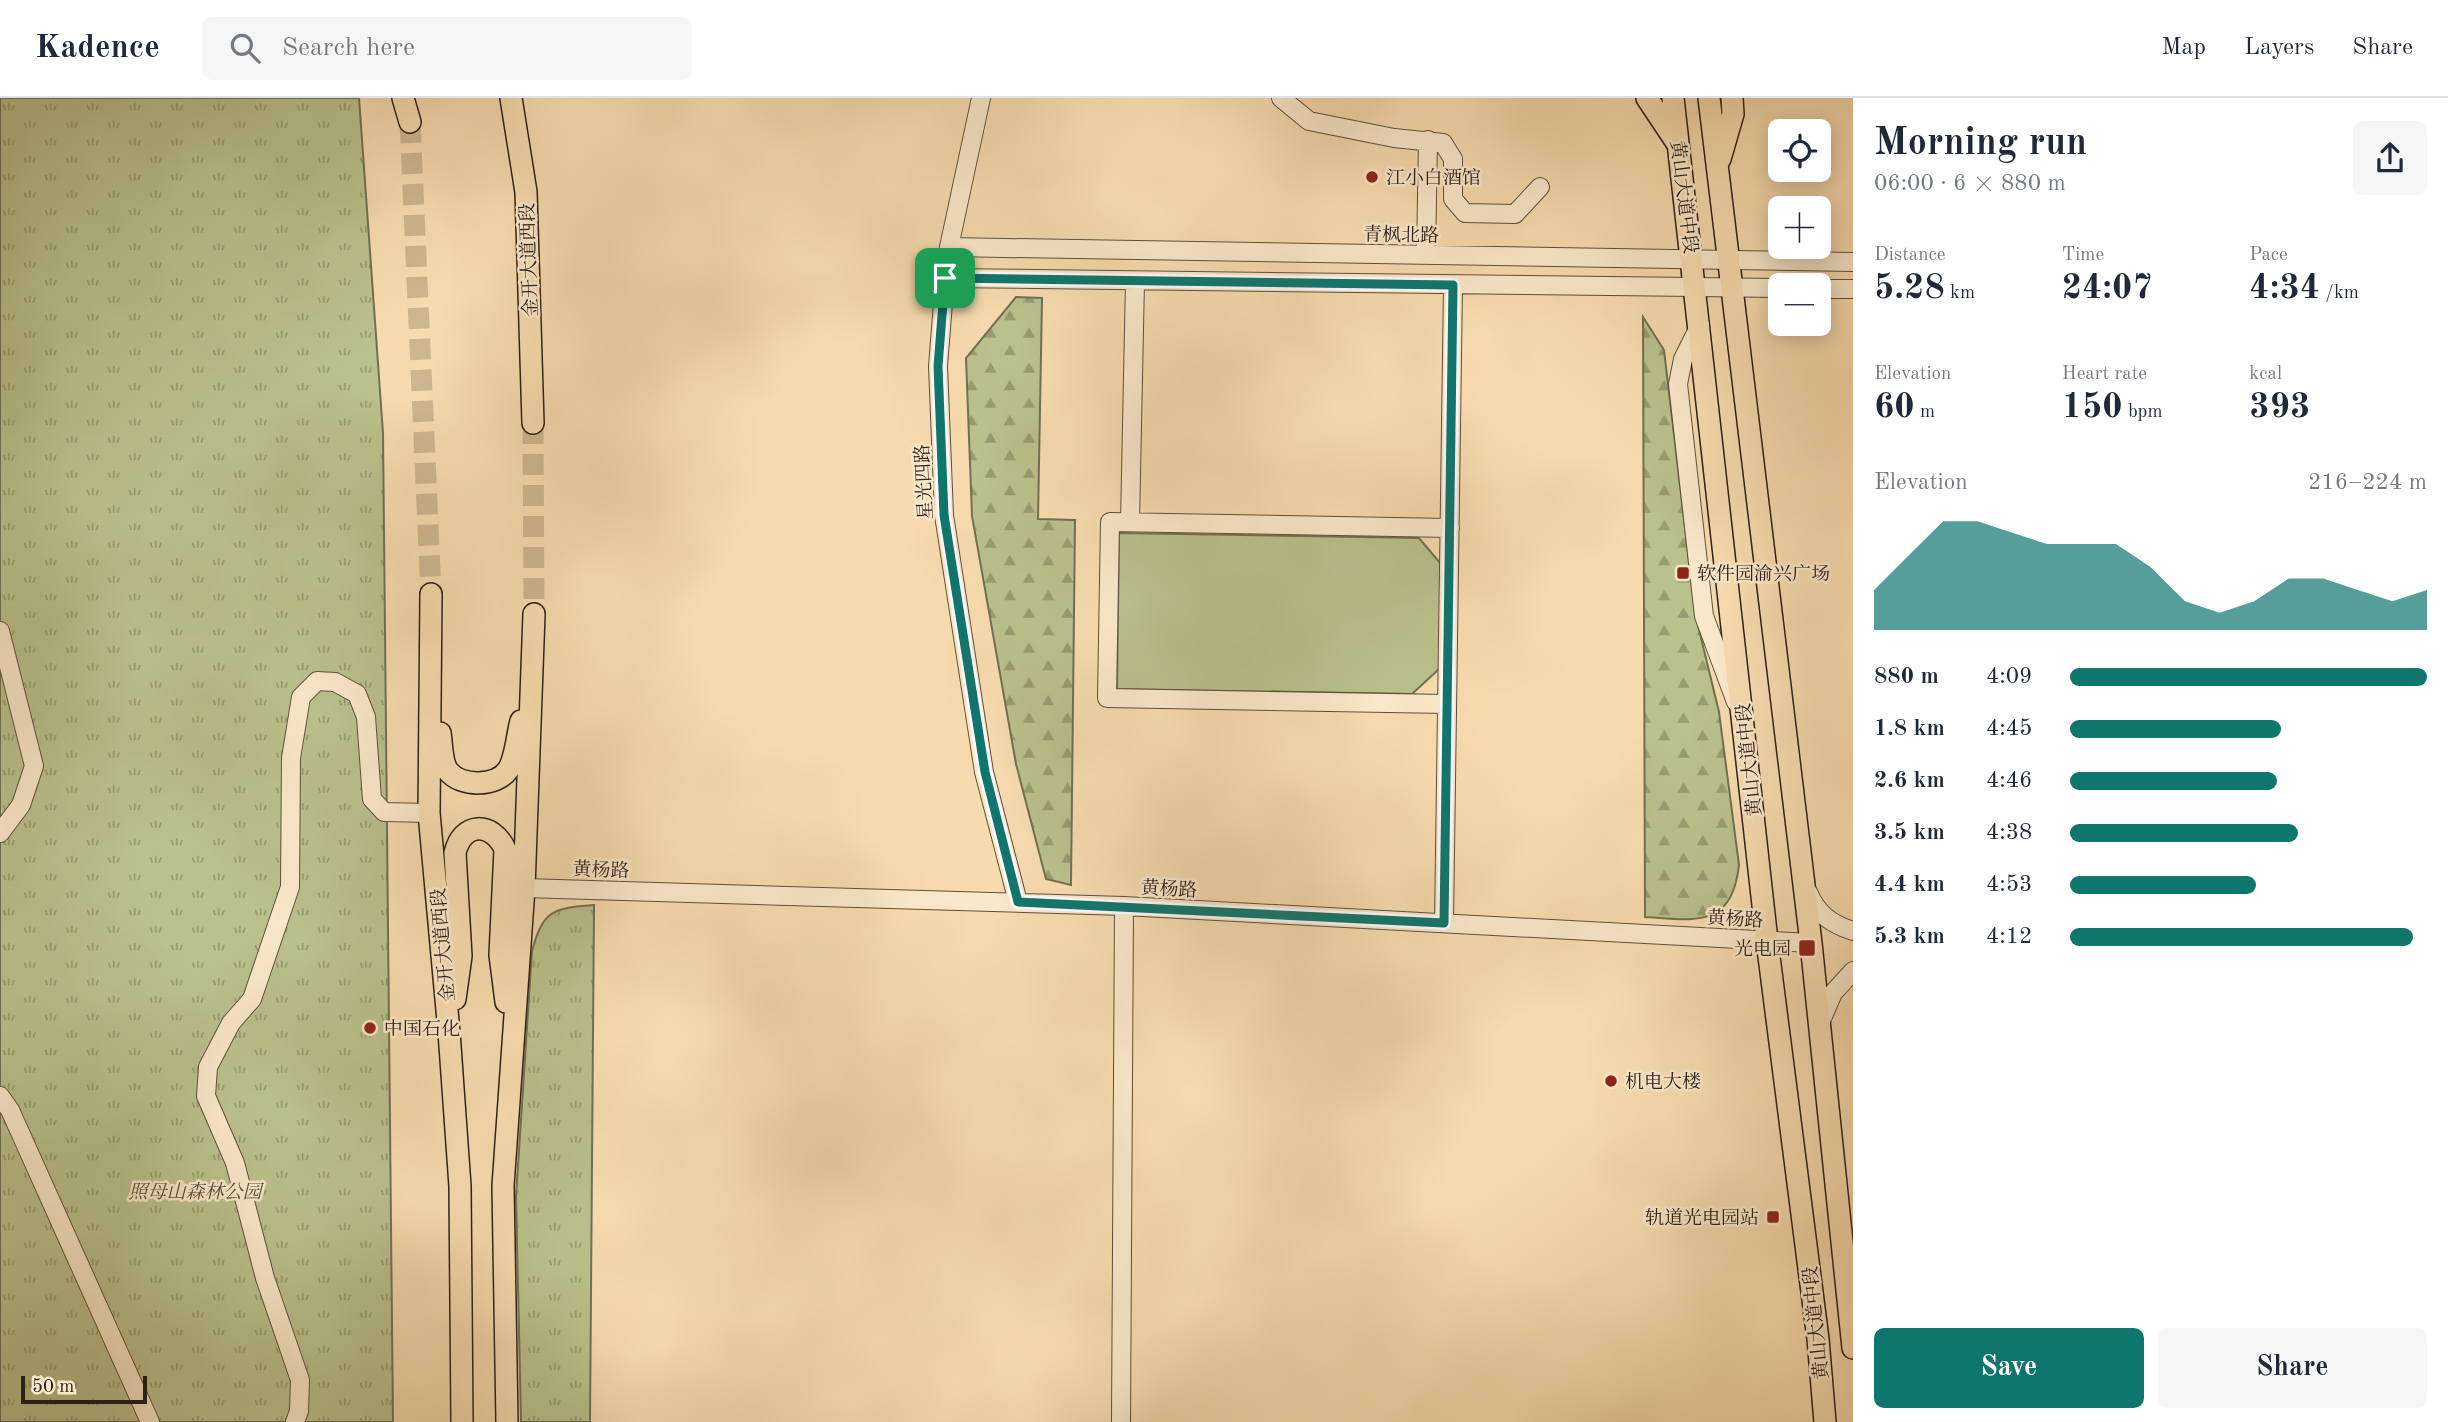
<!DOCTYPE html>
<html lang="en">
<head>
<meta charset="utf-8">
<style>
	:root { --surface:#fff; --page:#f6f6f7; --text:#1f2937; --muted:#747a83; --line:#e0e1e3; --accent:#0f766e }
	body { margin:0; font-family:"Old Standard TT","Noto Serif SC",serif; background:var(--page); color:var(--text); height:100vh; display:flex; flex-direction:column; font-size:26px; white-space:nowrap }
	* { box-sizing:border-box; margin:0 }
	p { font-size:23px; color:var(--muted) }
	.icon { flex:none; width:38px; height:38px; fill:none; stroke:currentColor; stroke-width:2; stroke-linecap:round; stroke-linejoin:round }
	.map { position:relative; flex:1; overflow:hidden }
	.side { display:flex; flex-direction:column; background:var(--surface); width:595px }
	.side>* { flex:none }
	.fabs { position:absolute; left:1768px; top:21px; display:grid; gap:14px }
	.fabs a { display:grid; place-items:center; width:63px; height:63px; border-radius:10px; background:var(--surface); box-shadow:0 4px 18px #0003; font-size:35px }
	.scale { position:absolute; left:21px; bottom:18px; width:126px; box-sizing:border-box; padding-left:7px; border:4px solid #2c2018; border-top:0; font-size:19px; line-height:24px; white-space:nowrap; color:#2c2018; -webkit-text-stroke:5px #fae8ca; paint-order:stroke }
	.pin { position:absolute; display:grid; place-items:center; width:60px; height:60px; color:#fff; margin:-30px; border-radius:14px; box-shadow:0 4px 10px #0006 }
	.round { display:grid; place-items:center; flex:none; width:74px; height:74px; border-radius:10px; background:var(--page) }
	.summary { display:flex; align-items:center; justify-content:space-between; height:119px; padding:0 21px }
	h1 { font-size:38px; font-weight:700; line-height:52px }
	.figures { display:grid; grid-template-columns:repeat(3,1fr); gap:10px; height:119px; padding:7px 21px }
	.figures div { display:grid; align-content:center }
	.figures b { font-size:35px; font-weight:700 }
	.figures small { font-size:19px; font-weight:400 }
	.figures p { font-size:19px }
	.chart { height:196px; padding:14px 21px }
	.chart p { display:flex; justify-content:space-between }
	.chart svg { width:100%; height:126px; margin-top:7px; fill:var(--accent); opacity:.7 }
	.primary-button { display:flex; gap:14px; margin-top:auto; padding:14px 21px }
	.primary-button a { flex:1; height:80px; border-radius:10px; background:var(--accent); color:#fff; font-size:28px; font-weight:700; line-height:80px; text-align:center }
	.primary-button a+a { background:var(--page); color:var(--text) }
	ul { padding:0 21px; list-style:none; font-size:23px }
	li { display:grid; grid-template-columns:112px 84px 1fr; align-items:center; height:52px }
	li i { height:18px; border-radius:9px; background:var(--accent) }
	header { display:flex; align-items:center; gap:42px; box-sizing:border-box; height:98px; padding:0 35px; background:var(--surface); border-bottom:2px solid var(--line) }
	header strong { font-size:33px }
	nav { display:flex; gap:38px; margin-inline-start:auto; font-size:24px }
	.search { width:490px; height:63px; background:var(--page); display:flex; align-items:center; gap:18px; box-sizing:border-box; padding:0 24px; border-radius:10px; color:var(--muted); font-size:26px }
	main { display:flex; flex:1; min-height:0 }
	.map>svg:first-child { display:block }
	.forest { fill:url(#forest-firs); stroke:#727052; stroke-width:2 }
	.park { fill:url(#park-tufts); stroke:#727052; stroke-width:2 }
	.garden { fill:#b9c18c; stroke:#727052; stroke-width:2 }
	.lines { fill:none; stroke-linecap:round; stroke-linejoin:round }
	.major-tunnel { stroke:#ceb690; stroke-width:21; stroke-dasharray:21 10; stroke-linecap:butt }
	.minor-casing { stroke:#5f4f3e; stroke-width:20 }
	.major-casing { stroke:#2c2018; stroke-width:24 }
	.minor { stroke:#fae8ca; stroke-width:18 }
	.major { stroke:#f7dbae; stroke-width:21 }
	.route-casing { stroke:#fff; stroke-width:14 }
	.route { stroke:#0f766e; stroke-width:9 }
	.poi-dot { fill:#8f2418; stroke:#fae8ca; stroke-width:2.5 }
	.labels { text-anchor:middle; stroke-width:5; stroke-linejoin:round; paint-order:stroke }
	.poi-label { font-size:19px; fill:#2c2018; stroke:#fae8ca; text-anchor:start }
	.street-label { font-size:19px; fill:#2c2018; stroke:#fae8ca }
	.park-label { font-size:19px; font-style:italic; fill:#56503b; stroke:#fae8ca }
</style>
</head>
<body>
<header>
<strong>Kadence</strong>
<div class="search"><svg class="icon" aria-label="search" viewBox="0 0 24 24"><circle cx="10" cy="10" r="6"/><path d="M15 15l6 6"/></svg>Search here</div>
<nav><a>Map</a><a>Layers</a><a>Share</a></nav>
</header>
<main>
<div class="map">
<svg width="1853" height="1324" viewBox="0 0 1853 1324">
	<defs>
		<pattern id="forest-firs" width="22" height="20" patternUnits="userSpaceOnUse" patternTransform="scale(1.75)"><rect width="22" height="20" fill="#b9c18c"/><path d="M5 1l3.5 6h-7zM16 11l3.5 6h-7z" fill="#979c71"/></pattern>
		<pattern id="park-tufts" width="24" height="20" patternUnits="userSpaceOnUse" patternTransform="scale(1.75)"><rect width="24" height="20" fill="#b9c18c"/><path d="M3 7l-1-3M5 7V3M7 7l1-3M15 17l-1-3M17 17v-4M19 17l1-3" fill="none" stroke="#979c71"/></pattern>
	</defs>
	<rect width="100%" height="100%" fill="#f7dbae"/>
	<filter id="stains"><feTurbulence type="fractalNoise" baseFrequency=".00286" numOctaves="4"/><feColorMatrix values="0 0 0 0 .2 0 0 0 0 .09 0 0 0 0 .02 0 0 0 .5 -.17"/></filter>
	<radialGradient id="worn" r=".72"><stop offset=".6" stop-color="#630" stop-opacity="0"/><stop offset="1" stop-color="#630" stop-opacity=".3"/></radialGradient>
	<!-- forest -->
	<path class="forest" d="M1016,199l26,1 -4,221 37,1 -4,365 -25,-6 -30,-115 -44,-248 -6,-158z
		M1643,219l21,33 31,263 24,99 20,153c-7,64 -43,55 -94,52z"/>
	<!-- park -->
	<path class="park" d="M0,0h359l24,335 10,989h-393z
		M594,807l-4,517h-69l-5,-226 16,-245c11,-41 21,-43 62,-46z"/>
	<!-- garden -->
	<path class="garden" d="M1119,435l300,5 22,26 -2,105 -27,25 -295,-5z"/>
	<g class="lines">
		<!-- major-tunnel -->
		<path class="major-tunnel" d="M410,24l21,472
			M533,325l1,191"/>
		<!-- minor casing -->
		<g class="minor-casing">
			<path id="minor" d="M981,0l-32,149 -4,31 -7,88 6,149 40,257 34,130
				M1281,0l28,23 85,17 49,5 10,16v40l12,14 50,1 25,-27
				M949,149l904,15
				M1426,157l2,-115
				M945,180l835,10
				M1818,191h35
				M1700,227l-17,34 -5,25 26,232 32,86
				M1130,424l5,-241
				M0,533l34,135 -13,39 -21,28
				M1447,606l-340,-6 3,-176 340,6
				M524,790l600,18 687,37
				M1808,794c9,22 23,32 45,39
				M1444,825l9,-638
				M1820,925l13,-30 20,-22
				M0,998l10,14 140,312
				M295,1324l4,-11 1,-31 -35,-102 -30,-115 -29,-67 2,-29 23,-44 21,-24 38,-112 1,-129 10,-61 16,-16 18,1 22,12 9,23 6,82 12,13 45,1
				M1121,1324l3,-516"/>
		</g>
		<!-- major casing -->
		<g class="major-casing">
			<path id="major" d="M403,0l7,24
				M511,0l15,94 7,231
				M1647,0l30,45
				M1673,0l94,843 51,398 7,83
				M1709,0l102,845 42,405
				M1720,61l13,-45 -1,-16
				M431,496l-2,219 20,219 11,154 2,236
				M440,635c2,11 1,29 8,38 13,16 48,16 60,-1 8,-12 9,-35 13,-49
				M455,901l6,-43 -6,-103c7,-31 37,-32 50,-4l-5,106 6,47
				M507,1324l-4,-236 21,-298 10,-274"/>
		</g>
		<!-- minor -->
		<use href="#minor" class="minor"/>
		<!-- major -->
		<use href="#major" class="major"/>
	</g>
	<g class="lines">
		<!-- route casing -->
		<g class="route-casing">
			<path id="route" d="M945,180l508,7 -9,638 -426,-21 -33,-130 -41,-257 -6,-149z"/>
		</g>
		<!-- route -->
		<use href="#route" class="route"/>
	</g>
	<!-- markers -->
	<g class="poi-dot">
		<circle cx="1372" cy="79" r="7"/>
		<rect x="1676" y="468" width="14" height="14" rx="3.5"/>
		<rect x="1798" y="841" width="18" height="18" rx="3.5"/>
		<circle cx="370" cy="930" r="7"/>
		<circle cx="1611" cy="983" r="7"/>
		<rect x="1766" y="1112" width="14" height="14" rx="3.5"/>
	</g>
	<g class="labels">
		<!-- poi labels -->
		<g class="poi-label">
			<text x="1386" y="86">江小白酒馆</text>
			<text x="1697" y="482">软件园渝兴广场</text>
			<text x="1791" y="857" text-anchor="end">光电园</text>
			<text x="384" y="937">中国石化</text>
			<text x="1625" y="990">机电大楼</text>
			<text x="1759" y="1126" text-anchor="end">轨道光电园站</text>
		</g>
		<!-- street labels -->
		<g class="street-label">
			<text transform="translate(1685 99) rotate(83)" y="7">黄山大道中段</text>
			<text transform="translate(1401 136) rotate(1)" y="7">青枫北路</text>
			<text transform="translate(528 162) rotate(-92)" y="7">金开大道西段</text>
			<text transform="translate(923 384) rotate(-93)" y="7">星光四路</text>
			<text transform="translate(1748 662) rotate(-96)" y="7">黄山大道中段</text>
			<text transform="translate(601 771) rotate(2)" y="7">黄杨路</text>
			<text transform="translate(1169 790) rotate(3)" y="7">黄杨路</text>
			<text transform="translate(1735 820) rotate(3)" y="7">黄杨路</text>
			<text transform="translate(442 847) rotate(-95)" y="7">金开大道西段</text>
			<text transform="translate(1815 1225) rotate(-96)" y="7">黄山大道中段</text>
		</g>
		<!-- park labels -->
		<g class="park-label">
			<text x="195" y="1100">照母山森林公园</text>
		</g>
	</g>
	<rect width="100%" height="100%" filter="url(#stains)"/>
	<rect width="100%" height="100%" fill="url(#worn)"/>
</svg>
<div class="fabs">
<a><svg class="icon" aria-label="locate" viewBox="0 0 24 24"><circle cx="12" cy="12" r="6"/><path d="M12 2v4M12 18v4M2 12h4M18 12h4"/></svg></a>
<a>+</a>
<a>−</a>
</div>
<div class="scale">50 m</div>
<div class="pin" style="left:945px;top:180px;background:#1e9e55"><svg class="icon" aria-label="arrive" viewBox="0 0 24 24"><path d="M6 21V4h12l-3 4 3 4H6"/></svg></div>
</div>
<section class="side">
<div class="summary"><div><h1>Morning run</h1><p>06:00 · 6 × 880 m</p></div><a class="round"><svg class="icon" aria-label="share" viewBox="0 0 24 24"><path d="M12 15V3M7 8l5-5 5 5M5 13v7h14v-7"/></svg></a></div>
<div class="figures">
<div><p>Distance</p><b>5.28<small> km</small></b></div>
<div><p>Time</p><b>24:07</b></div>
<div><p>Pace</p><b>4:34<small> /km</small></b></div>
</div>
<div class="figures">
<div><p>Elevation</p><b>60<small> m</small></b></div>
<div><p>Heart rate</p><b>150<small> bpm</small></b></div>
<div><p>kcal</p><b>393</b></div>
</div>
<div class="chart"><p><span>Elevation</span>216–224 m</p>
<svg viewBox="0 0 160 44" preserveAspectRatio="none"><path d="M0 44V30L10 18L20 6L30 6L40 10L50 14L60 14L70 14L80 22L90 34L100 38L110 34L120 26L130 26L140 30L150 34L160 30V44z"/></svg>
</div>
<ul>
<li><b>880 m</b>4:09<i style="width:100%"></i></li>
<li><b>1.8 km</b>4:45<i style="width:59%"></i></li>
<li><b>2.6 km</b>4:46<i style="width:58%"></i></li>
<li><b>3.5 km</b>4:38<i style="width:64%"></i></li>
<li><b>4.4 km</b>4:53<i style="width:52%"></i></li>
<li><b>5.3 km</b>4:12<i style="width:96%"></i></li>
</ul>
<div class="primary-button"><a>Save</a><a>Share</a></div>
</section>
</main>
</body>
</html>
